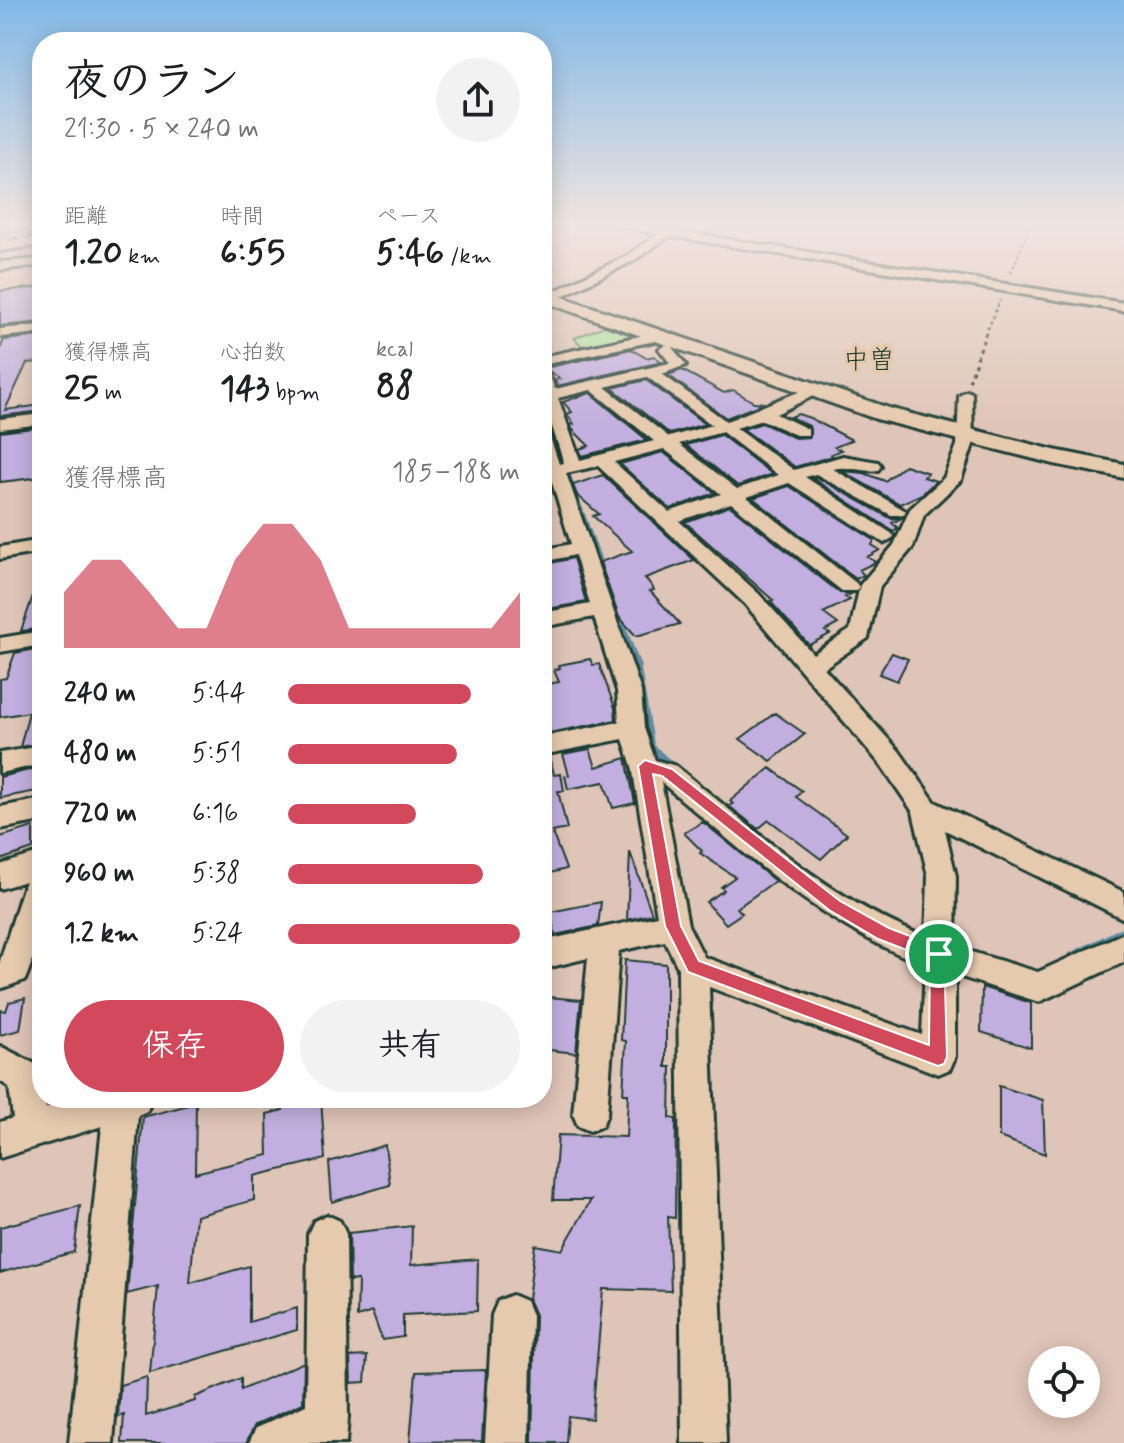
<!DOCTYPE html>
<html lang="ja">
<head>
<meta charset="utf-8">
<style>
	:root { --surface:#fff; --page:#f2f2f2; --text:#202124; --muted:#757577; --accent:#d1495b }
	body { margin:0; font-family:Mynerve,"Klee One",sans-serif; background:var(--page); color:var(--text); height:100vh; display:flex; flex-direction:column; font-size:30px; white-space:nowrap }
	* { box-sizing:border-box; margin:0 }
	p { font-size:26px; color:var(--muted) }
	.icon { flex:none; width:44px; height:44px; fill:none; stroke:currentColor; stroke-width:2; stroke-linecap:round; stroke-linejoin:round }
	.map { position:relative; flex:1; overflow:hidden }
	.side { position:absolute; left:32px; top:32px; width:520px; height:1076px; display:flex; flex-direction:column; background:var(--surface); border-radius:32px; box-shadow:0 4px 20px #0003 }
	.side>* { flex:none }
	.tools { position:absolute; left:1028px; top:1346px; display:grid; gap:16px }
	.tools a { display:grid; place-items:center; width:72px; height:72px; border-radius:50%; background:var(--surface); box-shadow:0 4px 20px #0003; font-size:40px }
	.pin { position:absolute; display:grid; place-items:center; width:68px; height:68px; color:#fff; margin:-34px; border:4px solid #fff; border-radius:50%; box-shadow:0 2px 8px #0007 }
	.round { display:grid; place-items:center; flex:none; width:84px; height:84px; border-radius:42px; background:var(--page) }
	.overview { display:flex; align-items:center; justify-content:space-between; height:136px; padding:0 32px }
	h1 { font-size:44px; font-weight:700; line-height:60px }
	.figures { display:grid; grid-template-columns:repeat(3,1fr); gap:12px; height:136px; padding:8px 32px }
	.figures div { display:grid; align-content:center }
	.figures b { font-size:34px; font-weight:700 }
	.figures small { font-size:22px; font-weight:400 }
	.figures p { font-size:22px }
	.chart { height:224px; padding:16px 32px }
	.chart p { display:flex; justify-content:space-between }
	.chart svg { width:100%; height:144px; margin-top:8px; fill:var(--accent); opacity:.7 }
	.cta { display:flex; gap:16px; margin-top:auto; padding:16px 32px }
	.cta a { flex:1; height:92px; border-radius:48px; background:var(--accent); color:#fff; font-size:32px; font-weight:700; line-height:92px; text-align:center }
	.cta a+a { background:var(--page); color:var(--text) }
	ul { padding:0 32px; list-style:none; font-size:26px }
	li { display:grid; grid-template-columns:128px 96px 1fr; align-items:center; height:60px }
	li i { height:20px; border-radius:10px; background:var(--accent) }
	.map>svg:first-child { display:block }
	.green { fill:#b1e09f; stroke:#688e6a; stroke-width:2 }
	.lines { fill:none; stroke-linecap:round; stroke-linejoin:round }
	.stream-far3 { stroke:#5e8b9f; stroke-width:4 }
	.stream-far2 { stroke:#5e8b9f; stroke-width:6 }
	.stream-far1 { stroke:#5e8b9f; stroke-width:7 }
	.stream { stroke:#5e8b9f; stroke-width:9 }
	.building { fill:#c2afdf; stroke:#1f3d34; stroke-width:2 }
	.street-casing { stroke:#1f3d34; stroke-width:6 }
	.secondary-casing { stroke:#1f3d34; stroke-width:6 }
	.path-far1 { stroke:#1f3d34; stroke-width:2; stroke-dasharray:3 3; stroke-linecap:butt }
	.path { stroke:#1f3d34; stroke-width:3; stroke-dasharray:4 4; stroke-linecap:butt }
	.street { fill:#e6caad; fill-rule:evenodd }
	.secondary { fill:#e6caad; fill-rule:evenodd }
	.rail-casing { stroke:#1f3d34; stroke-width:4 }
	.rail { stroke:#e6caad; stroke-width:3; stroke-dasharray:9; stroke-linecap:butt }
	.route { fill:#d1495b; stroke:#fff; stroke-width:2; fill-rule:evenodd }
	.labels { text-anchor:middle; stroke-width:7; stroke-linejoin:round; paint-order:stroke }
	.far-neighbourhood-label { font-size:26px; fill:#1f3d34; stroke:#e6caad }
</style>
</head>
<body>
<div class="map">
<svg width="1124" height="1443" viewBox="0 0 1124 1443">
	<rect width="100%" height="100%" fill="#dfc5b7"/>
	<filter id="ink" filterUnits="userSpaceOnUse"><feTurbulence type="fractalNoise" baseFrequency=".0125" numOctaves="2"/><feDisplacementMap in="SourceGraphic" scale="16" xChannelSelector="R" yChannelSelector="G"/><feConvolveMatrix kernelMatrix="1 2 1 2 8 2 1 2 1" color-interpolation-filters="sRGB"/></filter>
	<g filter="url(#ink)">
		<!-- green -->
		<path class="green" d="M604,326l30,10 -48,14 -12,-12z"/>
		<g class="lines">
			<!-- stream-far3 -->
			<path class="stream-far3" d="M542,403l21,58"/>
			<!-- stream-far2 -->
			<path class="stream-far2" d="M562,459l61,169"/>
			<!-- stream-far1 -->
			<path class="stream-far1" d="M622,626l15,40 14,81 24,22"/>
			<!-- stream -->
			<path class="stream" d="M1072,957l52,-26"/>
		</g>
		<!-- building -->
		<path class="building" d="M42,287v35l-42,4v-35z
			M42,336v26l-15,1 -22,47 37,-5v6l-42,5v-67l4,-9z
			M631,349l15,9 8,-2 8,6 -105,24 -2,-6 5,-1 -15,-11z
			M682,370l42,23 9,-3 21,12 10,1 -38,15 -58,-43z
			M646,380l59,44 -35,10 -58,-46z
			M590,393l57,47 -65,16 -3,-7 10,-3 -17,-17 -1,-4 3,-1 -7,-10 5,-2 -9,-10z
			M798,414l12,4 42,22 -17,7 6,3 -10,4 2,2 -38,11 -52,-38 19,-6 33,15 15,-1 -1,-11 -19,-9z
			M42,427v50l-42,5v-50z
			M721,435l51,39 -34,12 -52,-41z
			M663,452l52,41 -45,16 -50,-45z
			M905,465l23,8 -4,4 12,4 -14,13 -22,10 -58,-33 22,2 21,8z
			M603,475l91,85 -49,18 7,8 2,4 -4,1 30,33 -44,12 -17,-19 -19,-55 32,-11 -39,-35 6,-2 -22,-19 -4,-10z
			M816,477l74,41 10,1 -8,4 6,5 -5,3 -81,-53z
			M789,486l85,54 -2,5 8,5 -13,7 9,5 -17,8 5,5 -8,4 -103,-81z
			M730,506l110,87 11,1 -6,3 5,3 -27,13 15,11 -13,7 5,3 -21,11 -39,-44 3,-1 -88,-78z
			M573,558l13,44 -44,8v-45z
			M33,596l5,1 -1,32 -16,2z
			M36,649l6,1v93l-22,4 9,-35 -29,5v-38l6,-1 9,-25z
			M892,653l16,6 -11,22 -18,-7z
			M590,659l3,6 6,-1 16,44 1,12 -67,13 -7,-25v-23l17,-3 -5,-12 6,-2 -1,-3z
			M775,713l30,21 -34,27 -31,-22z
			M590,749l6,18 30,-9 9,45 -22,5 -9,-26 -36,7 -3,-13 4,-1 -6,-21z
			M550,756l4,19 7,-1 3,17h-6l9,38 -15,3 14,37 -24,6v-117z
			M42,767v23l-42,8v-21z
			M770,768l32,23 -6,6 51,37 -26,25 -52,-39 -11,9 -29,-23 4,-2 -3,-3z
			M703,822l72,59 -38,27 5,5 -16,11 -20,-22 18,-12 -3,-3 14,-10 -35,-24 2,-2 -18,-18z
			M33,827v22l-33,11v-23z
			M630,852l22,62 -25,6z
			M601,902l-3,24 -43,9 -5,-23z
			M625,960l41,4v103h5l-1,51 6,1 -1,99 -7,-1 3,74 -68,-2 -11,130 -24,-3 -2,27h-34l3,-128 -7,-16 7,-54 27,5 29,-50h-38l5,-65 68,2 2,-43h-5l3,-53 -5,-1z
			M982,987l49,16v45l-50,-16z
			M548,997l33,3 -5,53 -27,-3z
			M25,998l-5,32 -20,5v-25l6,1 3,-9z
			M999,1086l44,14 2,54 -46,-17z
			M291,1098h30l4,61 -71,17v24l-58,16 -6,67 59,-17v56l48,-14v22l-147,43 8,-87 -31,8 16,-177 53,-14 -1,70 73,-18 -1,-41 16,-4v-10z
			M385,1145l5,40 -58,17 -3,-40z
			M80,1206l-6,46 -74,21v-46z
			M412,1226l-1,39 67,-6 -1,52 -74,4v22l-21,3 -10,-28 -15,5 1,-37 -8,1 -1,-48z
			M367,1356l-2,26 -14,1 -1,-26z
			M304,1362l-1,41 -48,22 -9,18h-124l2,-28 -6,2 2,-32 27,-8 -1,39 49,-15v-4l46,-19v12z
			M486,1370l-4,71 -72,1 6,-70z"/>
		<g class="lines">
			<!-- street casing -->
			<g class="street-casing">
				<path id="street" d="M610,224l55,5 10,-5 5,3 -3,4 447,72v8l-455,-75 -34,24 -93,46v-9l85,-41 31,-22z
					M25,232l5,3v9h-8l-2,-5 -20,2v-6z
					M42,259v6l-42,5v-8z
					M42,325v8l-42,4v-8z
					M659,332l5,1v6l-122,26v-8z
					M666,345l5,1 15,19 -24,9 64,47c19,-6 82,-36 93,-34v6l-43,21 32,15v6h-12l-34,-15 -26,8 58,42 49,-14 35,6 3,4 -3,4c-15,3 -29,-5 -45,-1l73,42 -3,4h-12l-75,-41 -11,3 86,56 3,4 -10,6 -95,-60 -42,14 109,86 3,4 -3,4h-14l-111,-88 -52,18 80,73 54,60 37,-24 10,-45 34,-40 16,-36 34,-31 13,-33 2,-49 8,-5 5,2 1,52 -12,35 -37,35 -11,32 -33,39 -12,52 -44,30 75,83 36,51 189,90v27l-179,-89 11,46 -1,71 83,25 86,-39v29l-85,40 -84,-27v82l-5,12 -12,5 -229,-87 17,456h-44l-4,-475 -13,-27 -46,10 -12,163 -5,12 -12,5 -12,-5 -5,-12 15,-156 -46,11v-28l115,-25 -25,-150 -9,-27 -81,16v-18l77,-15 -2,-31 -23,-74 -52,10v-14l48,-9 -15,-49 -33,7v-12l29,-6 -21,-68 -8,1v-45l8,5 9,27 5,-1 -22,-67v-26l7,4 6,15 115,-26 -11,-14zM647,377l65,48 -43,12 -64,-50zM591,390l63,51 -74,19 -22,-62zM722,432l56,43 -41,14 -58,-45zM664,449l57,45 -52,18 -55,-50zM598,466l147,138 136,161 32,47 15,64 -2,61c-95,-36 -172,-108 -250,-171l-21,-6 -11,-32 -3,-37 -75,-218zM661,782c82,70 161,144 264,183l-3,70 -218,-78 -16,-32z
					M42,414v10l-42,5v-10z
					M42,540v12l-42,7v-12z
					M42,631v14l-42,7v-14z
					M42,746v18l-42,9v-20z
					M42,799v22l-42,8v-22z
					M42,852c0,45 1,87 -17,128l-25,9v-28l25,-80 -25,8v-24z
					M0,1046l37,19 9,43 35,-10 71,1 -5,12 -9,4 -25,328h-44l33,-317 -102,32v-36l13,-4 -4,-31 -9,-6z
					M327,1215l13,6 6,13 2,183 -2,26h-97l7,-15 50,-23 2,-171 6,-13z
					M512,1295l14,6 6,14 -3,128h-44l7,-128 6,-14z"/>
			</g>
			<!-- secondary casing -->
			<g class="secondary-casing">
				<path id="secondary" d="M42,235v10l-42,6v-10z
					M542,290l350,119 162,41 70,14v14l-70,-14 -178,-45 -334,-118z"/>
			</g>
			<!-- path-far1 -->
			<path class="path-far1" d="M1011,273l20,-49
				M988,329l12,-29"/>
			<!-- path -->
			<path class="path" d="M969,381l19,-54"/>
			<!-- street -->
			<use href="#street" class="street"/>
			<!-- secondary -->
			<use href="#secondary" class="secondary"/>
			<!-- rail casing -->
			<g class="rail-casing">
				<path id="rail" d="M0,240l42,-5"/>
			</g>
			<!-- rail -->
			<use href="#rail" class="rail"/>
		</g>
	</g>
	<!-- sky -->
	<linearGradient id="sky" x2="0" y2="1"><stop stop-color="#81b8e7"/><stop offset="0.53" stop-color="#f1e5df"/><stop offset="1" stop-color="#f1e5df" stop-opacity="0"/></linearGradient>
	<rect width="1124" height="426" fill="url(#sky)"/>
	<!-- route -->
	<path class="route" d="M645,760l27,9 168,132 49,27 55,21 3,108 -3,7 -6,2 -250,-94 -23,-46 -27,-160zM653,774l9,2 167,134 49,29 52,20 -1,86 -230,-84 -18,-35z"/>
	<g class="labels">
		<!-- far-neighbourhood labels -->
		<g class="far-neighbourhood-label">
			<text x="869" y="368">中曽</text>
		</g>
	</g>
</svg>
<div class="tools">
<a><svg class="icon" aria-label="locate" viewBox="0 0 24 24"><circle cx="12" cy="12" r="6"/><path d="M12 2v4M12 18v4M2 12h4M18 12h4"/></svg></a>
</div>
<div class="pin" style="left:939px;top:954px;background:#1e9e55"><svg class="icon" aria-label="arrive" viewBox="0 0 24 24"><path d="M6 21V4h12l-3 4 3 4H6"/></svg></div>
<section class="side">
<div class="overview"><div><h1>夜のラン</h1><p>21:30 · 5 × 240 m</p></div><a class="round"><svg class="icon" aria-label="share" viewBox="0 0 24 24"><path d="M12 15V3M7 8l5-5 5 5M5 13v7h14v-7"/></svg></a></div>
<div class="figures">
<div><p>距離</p><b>1.20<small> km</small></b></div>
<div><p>時間</p><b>6:55</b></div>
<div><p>ペース</p><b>5:46<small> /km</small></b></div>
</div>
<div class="figures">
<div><p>獲得標高</p><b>25<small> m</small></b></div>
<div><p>心拍数</p><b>143<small> bpm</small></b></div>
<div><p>kcal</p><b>88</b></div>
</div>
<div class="chart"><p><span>獲得標高</span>185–188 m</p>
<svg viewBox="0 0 160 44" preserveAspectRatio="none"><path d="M0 44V27L10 17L20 17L30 27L40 38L50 38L60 17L70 6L80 6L90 17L100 38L110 38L120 38L130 38L140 38L150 38L160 27V44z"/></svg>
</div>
<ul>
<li><b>240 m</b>5:44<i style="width:79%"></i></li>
<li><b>480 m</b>5:51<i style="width:73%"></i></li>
<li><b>720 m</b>6:16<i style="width:55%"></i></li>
<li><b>960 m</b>5:38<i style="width:84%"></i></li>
<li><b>1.2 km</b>5:24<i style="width:100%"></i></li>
</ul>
<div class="cta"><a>保存</a><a>共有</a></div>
</section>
</div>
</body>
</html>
